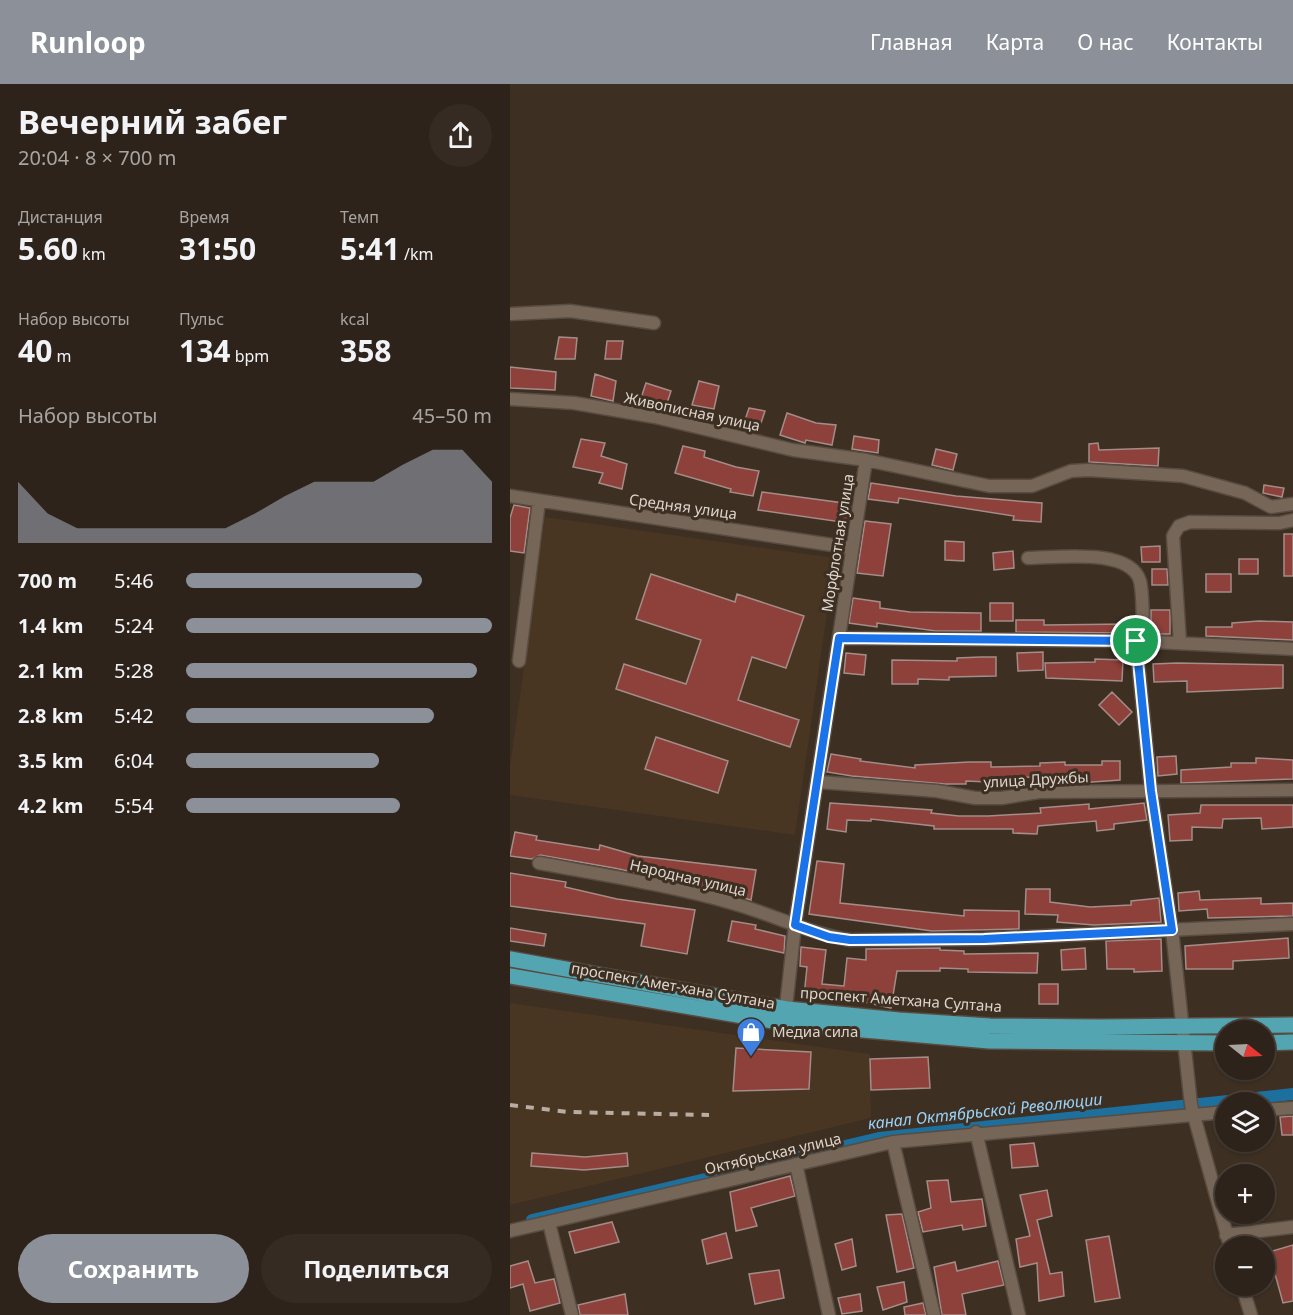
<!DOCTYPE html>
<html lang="ru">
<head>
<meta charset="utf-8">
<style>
	:root { --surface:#2e231a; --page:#362b23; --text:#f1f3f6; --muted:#a7a4a2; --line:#494039; --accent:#8c9099 }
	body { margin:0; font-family:"Noto Sans",sans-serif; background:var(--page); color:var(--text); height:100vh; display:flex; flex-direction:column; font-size:22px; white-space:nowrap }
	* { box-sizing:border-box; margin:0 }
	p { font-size:20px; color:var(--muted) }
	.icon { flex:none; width:33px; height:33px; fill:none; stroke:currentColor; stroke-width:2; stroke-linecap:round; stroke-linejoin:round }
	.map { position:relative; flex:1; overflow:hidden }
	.details { display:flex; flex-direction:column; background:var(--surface); width:510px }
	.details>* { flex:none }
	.needle { width:39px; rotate:108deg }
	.tools { position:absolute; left:705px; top:936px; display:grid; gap:12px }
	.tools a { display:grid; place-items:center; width:60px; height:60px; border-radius:50%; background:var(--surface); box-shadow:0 2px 4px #0004,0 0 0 2px var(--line); font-size:30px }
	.pin { position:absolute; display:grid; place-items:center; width:51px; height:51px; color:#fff; margin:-26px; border:3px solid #fff; border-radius:50%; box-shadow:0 2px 6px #0007 }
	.round { display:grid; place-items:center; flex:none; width:63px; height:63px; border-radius:32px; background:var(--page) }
	.summary { display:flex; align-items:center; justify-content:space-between; height:102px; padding:0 18px }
	h1 { font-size:33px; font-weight:700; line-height:45px }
	.metrics { display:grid; grid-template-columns:repeat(3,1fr); gap:9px; height:102px; padding:6px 18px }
	.metrics div { display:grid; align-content:center }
	.metrics b { font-size:30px; font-weight:700 }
	.metrics small { font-size:16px; font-weight:400 }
	.metrics p { font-size:16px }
	.chart { height:168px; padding:12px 18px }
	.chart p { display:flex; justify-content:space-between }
	.chart svg { width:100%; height:108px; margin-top:6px; fill:var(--accent); opacity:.7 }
	.button { display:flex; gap:12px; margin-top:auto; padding:12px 18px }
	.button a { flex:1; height:69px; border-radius:36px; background:var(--accent); color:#fff; font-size:24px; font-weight:700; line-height:69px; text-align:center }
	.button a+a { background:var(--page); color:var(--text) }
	ul { padding:0 18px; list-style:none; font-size:20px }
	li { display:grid; grid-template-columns:96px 72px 1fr; align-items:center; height:45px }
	li i { height:15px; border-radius:8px; background:var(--accent) }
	header { display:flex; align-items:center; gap:36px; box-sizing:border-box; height:84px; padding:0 30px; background:var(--accent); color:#fff }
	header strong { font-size:28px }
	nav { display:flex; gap:33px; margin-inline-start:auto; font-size:21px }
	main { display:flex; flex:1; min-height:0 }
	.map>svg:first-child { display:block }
	.built { fill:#483522 }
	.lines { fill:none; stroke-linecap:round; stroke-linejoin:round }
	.canal { stroke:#1d6f9d; stroke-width:12 }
	.building { fill:#8d413a; stroke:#a48c88; stroke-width:1.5 }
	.minor-casing { stroke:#584c41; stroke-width:15 }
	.major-casing { stroke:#584c41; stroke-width:18 }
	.minor { stroke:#766658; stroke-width:12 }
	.major { stroke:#54a5b2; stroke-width:15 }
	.rail { stroke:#b7ada3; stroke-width:4; stroke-dasharray:8 8; stroke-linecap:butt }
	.route-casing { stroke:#fff; stroke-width:12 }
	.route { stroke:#1a73e8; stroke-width:8 }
	.labels { text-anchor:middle; stroke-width:6; stroke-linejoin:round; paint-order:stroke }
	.street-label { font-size:15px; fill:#ddd4cc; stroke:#3d2f22 }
	.poi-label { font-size:15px; fill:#ddd4cc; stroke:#3d2f22; text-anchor:start }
	.water-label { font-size:16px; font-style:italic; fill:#99d2f9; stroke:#3d2f22 }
</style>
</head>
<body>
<header>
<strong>Runloop</strong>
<nav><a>Главная</a><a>Карта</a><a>О нас</a><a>Контакты</a></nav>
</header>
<main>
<section class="details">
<div class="summary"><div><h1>Вечерний забег</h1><p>20:04 · 8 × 700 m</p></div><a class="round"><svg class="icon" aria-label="share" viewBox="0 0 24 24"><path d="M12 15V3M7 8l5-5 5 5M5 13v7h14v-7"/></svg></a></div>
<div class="metrics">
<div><p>Дистанция</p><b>5.60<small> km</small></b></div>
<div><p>Время</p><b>31:50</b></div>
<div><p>Темп</p><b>5:41<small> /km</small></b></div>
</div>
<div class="metrics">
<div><p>Набор высоты</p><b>40<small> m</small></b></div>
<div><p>Пульс</p><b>134<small> bpm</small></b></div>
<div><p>kcal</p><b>358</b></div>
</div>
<div class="chart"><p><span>Набор высоты</span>45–50 m</p>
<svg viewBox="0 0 160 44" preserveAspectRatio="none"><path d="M0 44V19L10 32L20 38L30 38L40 38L50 38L60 38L70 38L80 32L90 25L100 19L110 19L120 19L130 12L140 6L150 6L160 19V44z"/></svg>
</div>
<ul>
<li><b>700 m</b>5:46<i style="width:77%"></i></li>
<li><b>1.4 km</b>5:24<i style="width:100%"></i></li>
<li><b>2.1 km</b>5:28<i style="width:95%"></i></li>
<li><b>2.8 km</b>5:42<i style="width:81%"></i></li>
<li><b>3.5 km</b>6:04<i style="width:63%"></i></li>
<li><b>4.2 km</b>5:54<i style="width:70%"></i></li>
</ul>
<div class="button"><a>Сохранить</a><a>Поделиться</a></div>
</section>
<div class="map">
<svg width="783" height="1231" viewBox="0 0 783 1231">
	<rect width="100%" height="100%" fill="#3d2f22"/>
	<!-- built -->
	<path class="built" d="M35,433l290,41 -40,277 -285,-40v-28z
		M0,919l360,51 1,64 -361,87z"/>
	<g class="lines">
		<!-- canal -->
		<path class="canal" d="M22,1136l347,-82 414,-44"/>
	</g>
	<!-- building -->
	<path class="building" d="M49,253l18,1 -2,21h-20z
		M97,257h16l-2,18h-16z
		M0,283l46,5 -1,18 -45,-2z
		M85,290l21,7 -3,20 -22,-5z
		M189,297l20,5 -5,23 -22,-4z
		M136,299l25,8 -6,18 -26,-5z
		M239,324l16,3 -7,21 -16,-3z
		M277,329l29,10 20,2 -4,20 -26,-5 -1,3 -25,-8z
		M344,352l25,4 -1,13 -26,-4z
		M71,355l24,4 -4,13 26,8 -5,25 -23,-6 4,-10 -30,-6z
		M588,359l1,7 60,-2 -1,18 -69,-4v-18z
		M173,362l22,5 -1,6 32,10 23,4 -6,25 -23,-4 1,-3 -56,-16z
		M426,365l21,5 -4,16 -21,-5z
		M361,399l85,13 86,7 -1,19 -28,-2 1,-4 -115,-18 -1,5 -30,-4z
		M754,401l20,3 -2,9 -19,-4z
		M252,408l89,12 -3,19 -90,-13z
		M4,421l16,3 -6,45 -14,-2v-33z
		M355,437l26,3 -8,52 -26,-3z
		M774,450h9v42h-9z
		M435,457l19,1v19l-19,-1z
		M650,462v16h-18l-1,-15z
		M503,467l1,17 -20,2 -1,-17z
		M729,475h19v15h-19z
		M642,485h15l1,16h-16z
		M141,490l84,28 2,-8 67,22 -18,52 -34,-11 -14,43 61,20 -9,27 -174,-58 8,-25 62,20 15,-44 -65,-21z
		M696,490h25v18h-25z
		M343,514l27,4v6l30,4 71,1v18h-45l-59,-8v4l-28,-4z
		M480,519h23v18h-23z
		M641,526h19v24h-19z
		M506,536h28v5l83,-1v9l-111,-1z
		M749,537l34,1v18l-87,-4v-9h26v-4z
		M533,568v18l-25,1 -1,-18z
		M336,569l20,2 -2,20 -20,-2z
		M471,573h15v19l-47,1v3l-31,-1v5h-26v-24l65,1v-3z
		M585,575l28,1 -1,21 -76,-3 -1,-15 50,-1z
		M667,579l106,2v23l-96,4v-11l-33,1 -1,-18z
		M602,608l20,20 -13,13 -20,-20z
		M146,653l72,24 -10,32 -73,-24z
		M321,670l30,5 -1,2 55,7v-3l54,-3h22v5l49,-1v-3l25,-1v3h37v-4h18v19l-41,3 -1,-5 -66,-1v6l-46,-2v3h-21l-93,-8 -25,-4z
		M666,672l1,18 -19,2 -1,-19z
		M746,674l37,2v19l-112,4v-13l50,-3v-4h25z
		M320,719l102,7 -1,3 28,3h29l53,-3 -1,-5 49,-4v5l55,-6 3,17 -33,4v5l-17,2 -1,-10 -58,5 -1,8 -24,-1v-4h-79v-3l-63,-7v2l-24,-1 -1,12 -19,-3z
		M691,721h92v22l-31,2 -1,-11 -38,1 -1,9 -30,-1v13l-22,1 -2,-26 32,-2z
		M5,748l22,4 -1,4 26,4 37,6 1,-5 38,11 118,14 -5,30 -65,-17 -72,-15 -74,-13 -8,4 -22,-3z
		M307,777l27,3 -4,39 124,13v-6l55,1v18l-87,2 -123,-17z
		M0,789l56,9 -1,5 52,12 78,11 -8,44 -46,-8 4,-22 -135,-18z
		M516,805h24v13l40,5 41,-2v-4l28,-3 2,24 -67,3 -37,-3 1,-7 -33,-1z
		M689,807l1,9 61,-2v6l32,-1v13l-85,2 -1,-9 -28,2 -1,-18z
		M222,837l24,4 -1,4 30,7 -1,17 -56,-12z
		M0,844l36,6 -2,12 -34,-5z
		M778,854l1,20 -56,3v8h-47l-1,-23z
		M651,855l1,32 -28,1v-3h-27l-1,-28z
		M291,863l25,3 -4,34 22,2 3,-28 19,2v-11l74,-1v2l24,1v3l74,-1 -1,20 -69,-1v-3l-28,-1v3h-43l-6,37 -27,-6 -60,-6 3,-29 -7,-1z
		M575,864l1,21 -24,1 -1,-20z
		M529,900h19v20h-19z
		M226,964l75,4 -2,37 -76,2z
		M418,973l2,31 -59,2 -1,-31z
		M783,1032v19h-11l-2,-18z
		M524,1059l4,23 -26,2 -2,-23z
		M22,1069l53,4 42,-4 1,13 -44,4 -53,-4z
		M280,1092l5,20 -44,12 6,18 -21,5 -6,-39z
		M438,1096l3,22 31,-3 4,27 -23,4 -1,-5 -39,7 -5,-20 13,-4 -4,-27z
		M537,1106l5,26 -15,4 13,54 12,-2 2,24 -25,5 -2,-38 -17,4 -4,-28 14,-3 -10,-41z
		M392,1130l12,54 -17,4 -11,-57z
		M102,1138l7,20 -44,11 -6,-21z
		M216,1149l6,25 -25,6 -5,-24z
		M599,1152l11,62 -25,4 -9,-62z
		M342,1155l4,27 -14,4 -7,-26z
		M783,1161v56l-10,2 -14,-51z
		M18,1177l7,22 19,-4 6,24 -30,8 -7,-27 -13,4v-22z
		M488,1177l6,24 -42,9 4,21h-24l-8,-48 21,-5 2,9z
		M269,1186l5,28 -29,6 -6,-30z
		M394,1198l3,20 -24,8 -6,-23z
		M115,1210l3,21h-48l-2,-10z
		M350,1210l2,17 -20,3 -4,-16z
		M413,1219l3,12h-21l-1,-8z"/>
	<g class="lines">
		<!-- minor casing -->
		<g class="minor-casing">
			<path id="minor" d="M0,230l60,-3 84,12
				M0,315l64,4 81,14 138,33 73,10 123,26h43l39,-15 17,-1 95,6 62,17 26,14 22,-3
				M0,412l342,52
				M518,474c27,0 102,-11 112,23 4,18 2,42 3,61
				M329,554l297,3 157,8
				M626,557l15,150 21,139 19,175 39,141
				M670,559l-7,-107 6,-10 11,-4 90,1 13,-3
				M9,577l20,-160
				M309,698l118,9 38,7h27l37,-6 254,-2
				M29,779c65,12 130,22 193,40 40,11 78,31 118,37l134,-1 309,-15
				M275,932l10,-91 71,-465
				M754,1026l29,-2
				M466,1048l43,183
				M383,1058l41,173
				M286,1080l33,151
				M39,1139l23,92
				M0,1147l383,-89 333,-30
				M716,1151l67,-8
				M732,1202l9,29"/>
		</g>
		<!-- major casing -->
		<g class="major-casing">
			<path id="major" d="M0,875l277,50 112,11 91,6 110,1 193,-2
				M0,892l274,47 205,18 237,2
				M754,959l29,-1"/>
		</g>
		<!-- minor -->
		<use href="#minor" class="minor"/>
		<!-- major -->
		<use href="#major" class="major"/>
		<!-- rail -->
		<path class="rail" d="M0,1021l58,7 141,3"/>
	</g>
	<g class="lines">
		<!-- route casing -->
		<g class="route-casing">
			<path id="route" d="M329,554l297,3 15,150 21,139 -188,9 -134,1 -21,-3 -34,-12z"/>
		</g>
		<!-- route -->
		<use href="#route" class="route"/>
	</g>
	<!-- icons -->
	<defs>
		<g id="shop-pin" transform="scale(1.5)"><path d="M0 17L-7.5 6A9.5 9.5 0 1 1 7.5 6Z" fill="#3f7fe0" stroke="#3d2f22"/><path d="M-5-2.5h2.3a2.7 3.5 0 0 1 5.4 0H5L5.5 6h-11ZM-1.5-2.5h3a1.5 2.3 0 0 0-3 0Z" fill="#fff"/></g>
	</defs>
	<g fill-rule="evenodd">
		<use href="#shop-pin" x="241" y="948"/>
	</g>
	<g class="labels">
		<!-- street labels -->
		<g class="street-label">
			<text transform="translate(182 328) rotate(12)" y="5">Живописная улица</text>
			<text transform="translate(173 423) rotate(8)" y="5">Средняя улица</text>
			<text transform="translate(328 459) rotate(-81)" y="5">Морфлотная улица</text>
			<text transform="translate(526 696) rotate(-3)" y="5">улица Дружбы</text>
			<text transform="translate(178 794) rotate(13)" y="5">Народная улица</text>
			<text transform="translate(163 902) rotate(10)" y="5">проспект Амет-хана Султана</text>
			<text transform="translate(391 916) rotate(4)" y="5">проспект Аметхана Султана</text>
			<text transform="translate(263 1070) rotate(-13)" y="5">Октябрьская улица</text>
		</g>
		<!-- poi labels -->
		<g class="poi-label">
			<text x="262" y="953">Медиа сила</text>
		</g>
		<!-- water labels -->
		<g class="water-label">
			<text transform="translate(475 1027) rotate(-6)" y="6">канал Октябрьской Революции</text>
		</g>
	</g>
</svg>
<div class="tools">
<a><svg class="needle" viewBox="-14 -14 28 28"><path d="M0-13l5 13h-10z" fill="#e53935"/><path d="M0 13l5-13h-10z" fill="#a7a4a2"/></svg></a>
<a><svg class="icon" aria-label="layers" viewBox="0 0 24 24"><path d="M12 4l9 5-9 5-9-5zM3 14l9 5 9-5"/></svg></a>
<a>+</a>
<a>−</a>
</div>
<div class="pin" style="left:626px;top:557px;background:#1e9e55"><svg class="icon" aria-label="arrive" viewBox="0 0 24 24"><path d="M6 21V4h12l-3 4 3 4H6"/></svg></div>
</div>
</main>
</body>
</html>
